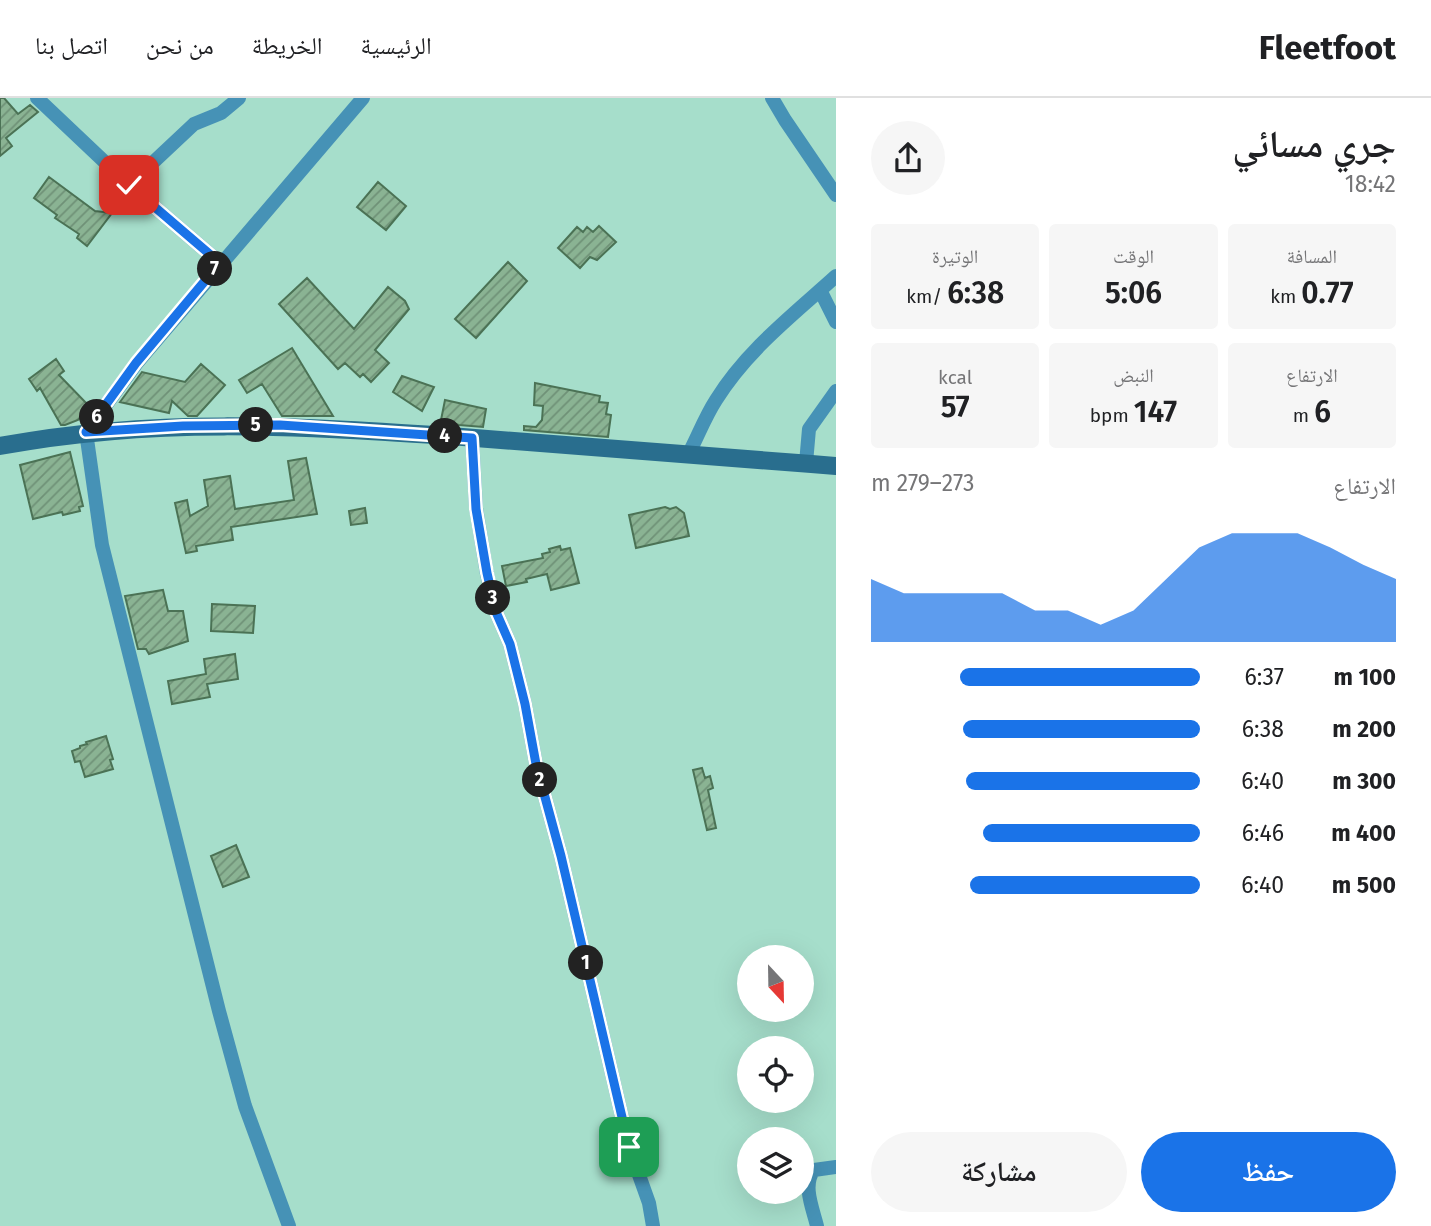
<!DOCTYPE html>
<html lang="ar">
<head>
<meta charset="utf-8">
<style>
	:root { --surface:#fff; --page:#f6f6f6; --text:#202124; --muted:#757577; --line:#e0e0e0; --accent:#1a73e8 }
	body { margin:0; font-family:"Fira Sans","Noto Naskh Arabic",sans-serif; background:var(--page); color:var(--text); direction:rtl; height:100vh; display:flex; flex-direction:column; font-size:26px; white-space:nowrap }
	* { box-sizing:border-box; margin:0 }
	p { font-size:23px; color:var(--muted) }
	.icon { flex:none; width:38px; height:38px; fill:none; stroke:currentColor; stroke-width:2; stroke-linecap:round; stroke-linejoin:round }
	.map { position:relative; flex:1; overflow:hidden; direction:ltr }
	.side { display:flex; flex-direction:column; background:var(--surface); width:595px }
	.side>* { flex:none }
	.needle { width:46px; rotate:158deg }
	.buttons { position:absolute; left:737px; top:847px; display:grid; gap:14px }
	.buttons a { display:grid; place-items:center; width:77px; height:77px; border-radius:50%; background:var(--surface); box-shadow:0 7px 28px #0002; font-size:35px }
	.pin { position:absolute; display:grid; place-items:center; width:60px; height:60px; color:#fff; margin:-30px; border-radius:14px; box-shadow:0 4px 10px #0006 }
	.km { position:absolute; width:35px; height:35px; margin:-18px; border-radius:50%; background:#222; color:#fff; font-size:19px; line-height:35px; text-align:center }
	.round { display:grid; place-items:center; flex:none; width:74px; height:74px; border-radius:37px; background:var(--page) }
	.summary { display:flex; align-items:center; justify-content:space-between; height:119px; padding:0 35px }
	h1 { font-size:38px; font-weight:600; line-height:52px }
	.figures { display:grid; grid-template-columns:repeat(3,1fr); gap:10px; height:119px; padding:7px 35px }
	.figures div { display:grid; align-content:center; border-radius:7px; background:var(--page); text-align:center }
	.figures b { font-size:30px; font-weight:600 }
	.figures small { font-size:19px; font-weight:400 }
	.figures p { font-size:19px }
	.chart { height:196px; padding:14px 35px }
	.chart p { display:flex; justify-content:space-between }
	.chart svg { width:100%; height:126px; margin-top:7px; fill:var(--accent); opacity:.7 }
	.cta { display:flex; gap:14px; margin-top:auto; padding:14px 35px }
	.cta a { flex:1; height:80px; border-radius:42px; background:var(--accent); color:#fff; font-size:28px; font-weight:600; line-height:80px; text-align:center }
	.cta a+a { background:var(--page); color:var(--text) }
	ul { padding:0 35px; list-style:none; font-size:23px }
	li { display:grid; grid-template-columns:112px 84px 1fr; align-items:center; height:52px }
	li i { height:18px; border-radius:9px; background:var(--accent) }
	header { display:flex; align-items:center; gap:42px; box-sizing:border-box; height:98px; padding:0 35px; background:var(--surface); border-bottom:2px solid var(--line) }
	header strong { font-size:33px }
	nav { display:flex; gap:38px; margin-inline-start:auto; font-size:24px }
	main { display:flex; flex:1; min-height:0 }
	.map>svg:first-child { display:block }
	.building { fill:url(#building-hatch); stroke:#4b7255; stroke-width:2 }
	.lines { fill:none; stroke-linecap:round; stroke-linejoin:round }
	.street { stroke:#4692b6; stroke-width:14 }
	.secondary { stroke:#296e8e; stroke-width:18 }
	.route-casing { stroke:#fff; stroke-width:14 }
	.route { stroke:#1a73e8; stroke-width:9 }
</style>
</head>
<body>
<header>
<strong>Fleetfoot</strong>
<nav><a>الرئيسية</a><a>الخريطة</a><a>من نحن</a><a>اتصل بنا</a></nav>
</header>
<main>
<section class="side">
<div class="summary"><div><h1>جري مسائي</h1><p>18:42</p></div><a class="round"><svg class="icon" aria-label="share" viewBox="0 0 24 24"><path d="M12 15V3M7 8l5-5 5 5M5 13v7h14v-7"/></svg></a></div>
<div class="figures">
<div><p>المسافة</p><b>0.77<small> km</small></b></div>
<div><p>الوقت</p><b>5:06</b></div>
<div><p>الوتيرة</p><b>6:38<small> /km</small></b></div>
</div>
<div class="figures">
<div><p>الارتفاع</p><b>6<small> m</small></b></div>
<div><p>النبض</p><b>147<small> bpm</small></b></div>
<div><p>kcal</p><b>57</b></div>
</div>
<div class="chart"><p><span>الارتفاع</span>273–279 m</p>
<svg viewBox="0 0 160 44" preserveAspectRatio="none"><path d="M0 44V22L10 27L20 27L30 27L40 27L50 33L60 33L70 38L80 33L90 22L100 11L110 6L120 6L130 6L140 11L150 17L160 22V44z"/></svg>
</div>
<ul>
<li><b>100 m</b>6:37<i style="width:73%"></i></li>
<li><b>200 m</b>6:38<i style="width:72%"></i></li>
<li><b>300 m</b>6:40<i style="width:71%"></i></li>
<li><b>400 m</b>6:46<i style="width:66%"></i></li>
<li><b>500 m</b>6:40<i style="width:70%"></i></li>
</ul>
<div class="cta"><a>حفظ</a><a>مشاركة</a></div>
</section>
<div class="map">
<svg width="836" height="1128" viewBox="0 0 836 1128">
	<defs>
		<pattern id="building-hatch" width="6" height="6" patternUnits="userSpaceOnUse" patternTransform="scale(1.75)"><rect width="6" height="6" fill="#8ab393"/><path d="M-1 1l2-2M0 6l6-6M5 7l2-2" fill="none" stroke="#6f9177"/></pattern>
	</defs>
	<rect width="100%" height="100%" fill="#a6decb"/>
	<!-- building -->
	<path class="building" d="M0,0h4l14,16 12,-9 8,7 -32,26 6,8 -12,10z
		M49,79l46,34 17,2 -25,33 -10,-8 2,-4 -24,-16 2,-3 -23,-17z
		M378,84l28,24 -20,24 -29,-23z
		M599,128l17,16 -19,18 -7,-3 -10,11 -22,-20 19,-21 6,5 4,-5 6,5z
		M508,164l19,19 -51,57 -21,-19z
		M307,180l47,51 34,-42 17,14 4,8 -34,41 14,13 -18,19 -8,-8 -3,3 -15,-14 -7,6 -59,-65z
		M292,250l6,10 35,58h-51l-20,-32 -15,9 -8,-13z
		M56,261l8,12 -5,4 31,32 -12,13 -13,5h-4l-21,-37 -3,3 -8,-12z
		M201,266l24,21 -28,31h-9l-16,-15 -3,12 -49,-11 22,-30 43,10z
		M402,278l32,11 -12,24 -29,-19z
		M535,285l65,13 -1,6 9,1 -2,11 5,1 -3,22 -84,-7v-4l12,1 6,-7 1,-14 -9,-1z
		M445,302l41,9 -3,18 -24,-2 -18,-5z
		M70,354l13,54 -4,1 1,4 -17,4 -1,-3 -29,7 -13,-54z
		M306,360l11,56 -86,13 2,13 -37,6 1,5 -11,2 -11,-50 12,-3 3,16 18,-10 -4,-26 26,-4 5,33 59,-9 -6,-39z
		M665,409l5,2 6,-2 8,6 5,23 -53,12 -7,-33z
		M365,410l2,15 -16,2 -2,-14z
		M560,448l1,4 9,-2 9,35 -28,7 -4,-16 -21,5 1,3 -21,4 -4,-20 41,-8 -1,-4 8,-2 -1,-3z
		M163,492l5,21h15l5,30 -39,13 -3,-5h-8l-13,-53z
		M212,506l43,2 -2,27 -42,-2z
		M235,556l3,25 -31,5 3,13 -38,7 -4,-23 38,-7 -2,-15z
		M106,638l7,23 -3,1 3,9 -28,8 -5,-16 -5,1 -3,-11 8,-3v-2l7,-2 -1,-2z
		M702,670l3,10 5,-2 3,12 -5,2 8,38 -9,2 -14,-60z
		M236,747l13,32 -26,10 -12,-31z"/>
	<g class="lines">
		<!-- street -->
		<path class="street" d="M37,0l92,87 91,78
			M772,0l13,22 51,75
			M129,87l65,-61 27,-11 18,-15
			M820,192l16,32
			M472,340l4,70 11,66 9,38 14,32 15,60 11,60 25,92 68,291 20,56 4,23
			M689,355c9,-17 16,-36 27,-53 31,-50 77,-85 120,-124
			M806,365l3,-34 27,-38
			M289,1128l-44,-120 -26,-95 -117,-466 -16,-113 50,-68 227,-266
			M817,1128c-4,-17 -15,-41 -3,-56l22,-3"/>
		<!-- secondary -->
		<path class="secondary" d="M0,348c155,-29 294,-20 450,-10 128,9 257,20 386,30"/>
	</g>
	<g class="lines">
		<!-- route casing -->
		<g class="route-casing">
			<path id="route" d="M129,87l91,78 -84,100 -50,69 97,-6 97,-1 192,13 4,71 11,64 9,39 14,32 15,60 11,60 25,92 68,291"/>
		</g>
		<!-- route -->
		<use href="#route" class="route"/>
	</g>
</svg>
<div class="buttons">
<a><svg class="needle" viewBox="-14 -14 28 28"><path d="M0-13l5 13h-10z" fill="#e53935"/><path d="M0 13l5-13h-10z" fill="#757577"/></svg></a>
<a><svg class="icon" aria-label="locate" viewBox="0 0 24 24"><circle cx="12" cy="12" r="6"/><path d="M12 2v4M12 18v4M2 12h4M18 12h4"/></svg></a>
<a><svg class="icon" aria-label="layers" viewBox="0 0 24 24"><path d="M12 4l9 5-9 5-9-5zM3 14l9 5 9-5"/></svg></a>
</div>
<div class="pin" style="left:629px;top:1049px;background:#1e9e55"><svg class="icon" aria-label="arrive" viewBox="0 0 24 24"><path d="M6 21V4h12l-3 4 3 4H6"/></svg></div>
<div class="pin" style="left:129px;top:87px;background:#d93025"><svg class="icon" aria-label="check" viewBox="0 0 24 24"><path d="M5 12l5 5 9-10"/></svg></div>
<b class="km" style="left:586px;top:865px">1</b>
<b class="km" style="left:540px;top:682px">2</b>
<b class="km" style="left:493px;top:500px">3</b>
<b class="km" style="left:445px;top:338px">4</b>
<b class="km" style="left:256px;top:327px">5</b>
<b class="km" style="left:97px;top:319px">6</b>
<b class="km" style="left:215px;top:171px">7</b>
</div>
</main>
</body>
</html>
